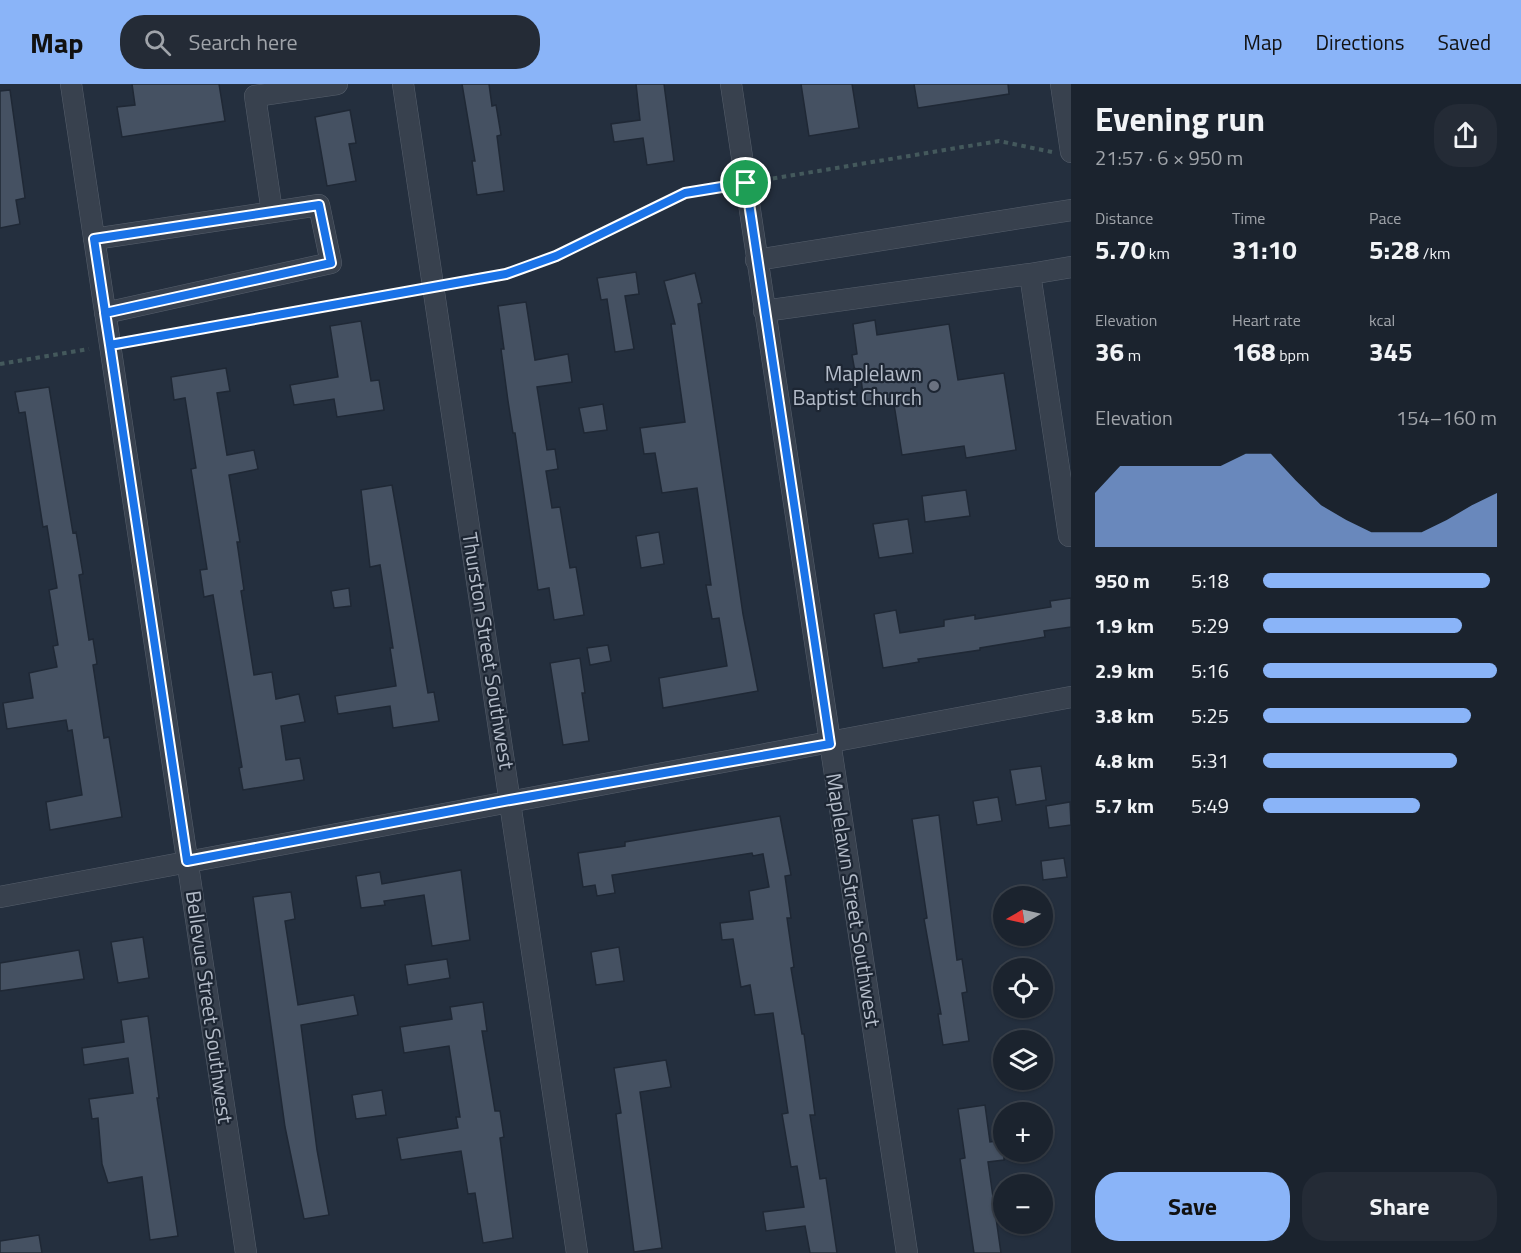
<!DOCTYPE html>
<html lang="en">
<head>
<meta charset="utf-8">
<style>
	:root { --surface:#1b232e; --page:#242b36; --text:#f1f3f6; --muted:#a0a4aa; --line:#39404a; --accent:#8ab4f8 }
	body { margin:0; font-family:"Titillium Web",sans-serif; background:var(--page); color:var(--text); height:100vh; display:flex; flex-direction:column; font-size:22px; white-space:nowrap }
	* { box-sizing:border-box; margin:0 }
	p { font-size:20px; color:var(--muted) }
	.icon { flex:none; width:33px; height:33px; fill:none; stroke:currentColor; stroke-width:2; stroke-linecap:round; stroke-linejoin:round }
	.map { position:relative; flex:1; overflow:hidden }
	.sheet { display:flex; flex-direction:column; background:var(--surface); width:450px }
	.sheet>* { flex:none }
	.needle { width:39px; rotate:261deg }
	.controls { position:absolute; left:993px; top:802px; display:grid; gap:12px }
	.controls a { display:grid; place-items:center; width:60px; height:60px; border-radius:50%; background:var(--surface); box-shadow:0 2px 4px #0004,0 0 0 2px var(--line); font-size:30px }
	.pin { position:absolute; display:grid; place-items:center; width:51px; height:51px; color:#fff; margin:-26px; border:3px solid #fff; border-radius:50%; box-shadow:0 2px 6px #0007 }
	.round { display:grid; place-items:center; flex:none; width:63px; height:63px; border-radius:24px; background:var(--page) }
	.summary { display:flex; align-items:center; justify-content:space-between; height:102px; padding:0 24px }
	h1 { font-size:33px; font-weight:700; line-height:45px }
	.figures { display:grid; grid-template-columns:repeat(3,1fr); gap:9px; height:102px; padding:6px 24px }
	.figures div { display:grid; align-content:center }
	.figures b { font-size:26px; font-weight:700 }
	.figures small { font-size:16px; font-weight:400 }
	.figures p { font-size:16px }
	.chart { height:168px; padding:12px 24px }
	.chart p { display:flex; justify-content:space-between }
	.chart svg { width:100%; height:108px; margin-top:6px; fill:var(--accent); opacity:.7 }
	.action { display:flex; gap:12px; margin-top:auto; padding:12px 24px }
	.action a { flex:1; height:69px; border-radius:24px; background:var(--accent); color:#111; font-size:24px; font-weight:700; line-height:69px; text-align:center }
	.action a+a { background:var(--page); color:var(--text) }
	ul { padding:0 24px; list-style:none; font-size:20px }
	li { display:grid; grid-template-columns:96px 72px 1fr; align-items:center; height:45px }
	li i { height:15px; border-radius:8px; background:var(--accent) }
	header { display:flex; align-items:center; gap:36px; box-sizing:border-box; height:84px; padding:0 30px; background:var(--accent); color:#111 }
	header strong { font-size:28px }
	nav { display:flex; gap:33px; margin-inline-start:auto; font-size:21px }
	.search { width:420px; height:54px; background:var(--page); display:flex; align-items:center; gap:15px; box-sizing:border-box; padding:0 21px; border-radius:24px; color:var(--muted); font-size:22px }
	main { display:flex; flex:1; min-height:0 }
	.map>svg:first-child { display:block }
	.building { fill:#455162; stroke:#1f2835; stroke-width:1.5 }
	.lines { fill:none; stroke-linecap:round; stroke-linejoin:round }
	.minor-casing { stroke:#565f6c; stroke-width:22 }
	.path { stroke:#44595c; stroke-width:4; stroke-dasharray:4.5 4.5; stroke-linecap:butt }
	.minor { stroke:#38414e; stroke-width:21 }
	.route-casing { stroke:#fff; stroke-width:12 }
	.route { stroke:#1a73e8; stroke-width:8 }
	.worship-dot { fill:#6b7280; stroke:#1d2633; stroke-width:2 }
	.labels { text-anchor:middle; stroke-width:4.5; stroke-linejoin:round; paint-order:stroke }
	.poi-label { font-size:21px; fill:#b4bcc9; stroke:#1d2633; text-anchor:end }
	.street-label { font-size:21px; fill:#b4bcc9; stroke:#1d2633 }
</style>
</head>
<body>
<header>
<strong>Map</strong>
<div class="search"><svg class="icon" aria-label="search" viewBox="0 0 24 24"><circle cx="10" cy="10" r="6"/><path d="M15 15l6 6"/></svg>Search here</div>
<nav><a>Map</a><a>Directions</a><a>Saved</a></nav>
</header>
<main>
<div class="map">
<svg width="1071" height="1169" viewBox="0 0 1071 1169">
	<rect width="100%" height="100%" fill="#242f3e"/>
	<!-- building -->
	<path class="building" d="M132,0h87l6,37 -103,16 -5,-30 18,-2z
		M462,0h27l3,22 4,-1 5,30 -4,1 7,55 -27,4 -5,-34h3z
		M636,0h28l10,77 -27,4 -4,-27 -29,4 -3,-18 29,-4z
		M801,0h51l7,44 -50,8z
		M914,0h94l1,10 -91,14z
		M10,6l15,108 -9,2 4,24 -20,4v-137z
		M350,26l6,33 -7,1 7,37 -29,5 -12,-69z
		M636,188l3,22 -14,2 9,53 -19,3 -8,-53 -6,1 -4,-22z
		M695,189l7,30 -4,1 45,310 15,77 -95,17 -4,-30 68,-12 -8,-48 -7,1 -6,-34h5l-14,-97 -35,5 -7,-40 -11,1 -4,-26 45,-6 -14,-98h4l-11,-43z
		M526,218l9,58 33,-6 4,28 -35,5 10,63 8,-1 3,20 -12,2 6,37 8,-1 10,61 6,-1 8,48 -30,5 -5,-32 -11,2 -23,-157h-2l-5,-32 -7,-52h3l-6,-43z
		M875,236l2,15 72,-11 9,56 46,-7 12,77 -50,8 -2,-12 -62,9 -9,-57 -29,4 -4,-31 -5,1 -3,-17 5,-1 -4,-30z
		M361,237l10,60 8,-1 5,30 -47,7 -3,-18 -40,6 -4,-20 48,-8 -8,-51z
		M226,284l4,23 -13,2 10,62 27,-5 4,19 -29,6 11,67h-3l7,48 -3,1 13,84 18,-3 4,27 23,-5 6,28 -24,4 5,34 14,-2 4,22 -61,10 -4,-22 3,-1 -29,-172 -9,2 -4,-27 7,-1 -16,-100 5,-1 -11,-70 -11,2 -3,-23z
		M49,303l24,146 3,-1 7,42 -4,1 10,65 4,-1 4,25 -4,1 11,73 5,-1 13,80 -72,13 -4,-28 36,-7 -10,-65 -4,1 -2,-11 -59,9 -4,-26 30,-5 -4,-25 28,-6 -4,-21 5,-1 -9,-55 8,-2 -10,-62 -4,1 -18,-115 -6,1 -4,-21z
		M603,320l4,26 -23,3 -5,-25z
		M392,401l36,208 6,-1 5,29 -46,7 -3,-22 -52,8 -3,-18 61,-10 -6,-38h3l-13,-83 -10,2 -9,-77z
		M966,406l4,26 -45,6 -3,-26z
		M908,435l5,34 -34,5 -6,-34z
		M659,448l5,32 -23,4 -5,-32z
		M349,504l2,18 -17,2 -3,-17z
		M1071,514v29l-27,4 1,6 -65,11v2l-62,9 1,3 -36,6 -9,-54 22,-4 4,23 44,-7v-6l31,-5v4l76,-12 -1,-6z
		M608,561l3,16 -21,4 -3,-17z
		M580,574l5,35h-3l7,48 -26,4 -13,-82z
		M1041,682l5,34 -30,5 -6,-35z
		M998,713l4,24 -25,4 -4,-24z
		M1070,718l1,23 -22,3 -3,-22z
		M939,731l18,145 5,-1 5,33 -5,1 7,48 -26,4 -5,-31h3l-17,-95 3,-1 -15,-99z
		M780,732l11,59 -6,1 6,42h-4l7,49 -3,1 11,66h2l11,81h-5l10,64 6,-1 11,75h-27l-5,-27 -39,5 -3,-19 41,-5 -7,-41 -6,1 -9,-53 6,-1 -15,-100 -18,2 -5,-30 -9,2 -8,-48 -11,1 -2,-17 33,-4 -4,-28 20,-4 -6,-33 -10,2 -1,-3 -140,22 3,18 -18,3 -2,-11 -12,2 -5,-34 47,-7v-4z
		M1064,774l3,19 -24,3 -2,-19z
		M461,786l9,70 -38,6 -8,-51 -40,6 1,4 -24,3 -5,-32 24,-4 2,12z
		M291,808l4,27 -10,2 13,84 56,-10 4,20 -57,10 16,125 12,65 -25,4 -19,-92 -32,-230z
		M143,853l6,41 -31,5 -7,-41z
		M619,863l5,34 -28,4 -5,-33z
		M79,866l5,29 -84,12v-28z
		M447,875l3,19 -42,7 -3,-20z
		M483,918l4,29h-5l13,80h5l4,26 -4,1 13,100 -30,5 -8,-50 -7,1 -7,-43 -60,9 -4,-22 61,-10 -2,-11h4l-11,-71 -45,7 -4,-26 52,-8 -2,-12z
		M148,932l11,82h-2l21,138 -28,4 -8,-63 -34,6 -6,-19 -4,-46 -6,1 -3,-20 44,-6 -5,-35 -44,7 -2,-17 42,-6 -3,-22z
		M666,976l5,27 -31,5 22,156 -28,4 -18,-138 5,-1 -7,-45z
		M382,1006l4,25 -30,4 -4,-24z
		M985,1021l5,37 14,-2v20l-16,2 13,91h-27l-14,-94 5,-1 -7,-49z
		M39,1151l3,18h-42v-12z"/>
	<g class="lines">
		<!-- minor casing -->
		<g class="minor-casing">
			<path id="minor" d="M71,0l175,1169
				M403,0l174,1169
				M731,0l176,1169
				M1061,0l10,68
				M272,128l-17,-116 82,-12
				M94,155l225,-34 12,58 -226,50
				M756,176l315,-50
				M1071,183l-41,7 39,262 2,-1
				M764,227l266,-37
				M0,813c357,-69 715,-131 1071,-200"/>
		</g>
		<!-- path -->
		<path class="path" d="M764,96l235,-39 53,11
			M451,201l55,-10 50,-19 129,-63 42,-7
			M129,258l285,-51
			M0,280l89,-15"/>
		<!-- minor -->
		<use href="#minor" class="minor"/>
	</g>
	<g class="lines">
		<!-- route casing -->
		<g class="route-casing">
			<path id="route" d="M746,99l-61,10 -129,63 -50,18 -396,71 -16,-106 225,-34 12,58 -226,50 5,32 77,516 323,-61 320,-56 -84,-561"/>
		</g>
		<!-- route -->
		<use href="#route" class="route"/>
	</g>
	<!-- markers -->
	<circle class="worship-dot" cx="934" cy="302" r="6"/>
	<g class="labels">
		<!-- poi labels -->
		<g class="poi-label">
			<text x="922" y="297">Maplelawn<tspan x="922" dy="24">Baptist Church</tspan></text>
		</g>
		<!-- street labels -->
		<g class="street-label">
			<text transform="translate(488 567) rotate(81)" y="7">Thurston Street Southwest</text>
			<text transform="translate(853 816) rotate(81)" y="7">Maplelawn Street Southwest</text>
			<text transform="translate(209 923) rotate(82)" y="7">Bellevue Street Southwest</text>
		</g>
	</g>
</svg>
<div class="controls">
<a><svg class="needle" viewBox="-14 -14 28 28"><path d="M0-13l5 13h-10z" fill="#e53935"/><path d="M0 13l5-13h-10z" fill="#a0a4aa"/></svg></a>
<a><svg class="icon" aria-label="locate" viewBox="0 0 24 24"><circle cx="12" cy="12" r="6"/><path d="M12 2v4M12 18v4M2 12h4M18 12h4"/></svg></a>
<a><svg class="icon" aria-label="layers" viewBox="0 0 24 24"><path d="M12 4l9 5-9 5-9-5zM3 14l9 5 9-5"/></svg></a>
<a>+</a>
<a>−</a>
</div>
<div class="pin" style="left:746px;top:99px;background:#1e9e55"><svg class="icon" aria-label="arrive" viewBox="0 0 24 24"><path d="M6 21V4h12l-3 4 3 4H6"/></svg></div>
</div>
<section class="sheet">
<div class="summary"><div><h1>Evening run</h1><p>21:57 · 6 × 950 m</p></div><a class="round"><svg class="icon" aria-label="share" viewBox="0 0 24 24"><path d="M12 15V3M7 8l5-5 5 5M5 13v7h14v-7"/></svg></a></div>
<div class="figures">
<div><p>Distance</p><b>5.70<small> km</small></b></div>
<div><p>Time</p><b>31:10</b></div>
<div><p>Pace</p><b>5:28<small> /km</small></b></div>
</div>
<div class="figures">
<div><p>Elevation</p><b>36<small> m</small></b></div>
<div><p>Heart rate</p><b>168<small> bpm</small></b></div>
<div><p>kcal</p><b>345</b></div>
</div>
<div class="chart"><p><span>Elevation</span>154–160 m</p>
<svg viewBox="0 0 160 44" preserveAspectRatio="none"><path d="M0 44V22L10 11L20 11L30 11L40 11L50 11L60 6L70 6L80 17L90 27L100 33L110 38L120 38L130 38L140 33L150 27L160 22V44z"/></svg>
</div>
<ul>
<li><b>950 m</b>5:18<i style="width:97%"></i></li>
<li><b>1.9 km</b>5:29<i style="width:85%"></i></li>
<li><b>2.9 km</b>5:16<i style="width:100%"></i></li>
<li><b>3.8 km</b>5:25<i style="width:89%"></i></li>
<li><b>4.8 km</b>5:31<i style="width:83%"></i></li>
<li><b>5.7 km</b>5:49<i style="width:67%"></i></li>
</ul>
<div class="action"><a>Save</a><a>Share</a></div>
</section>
</main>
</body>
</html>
